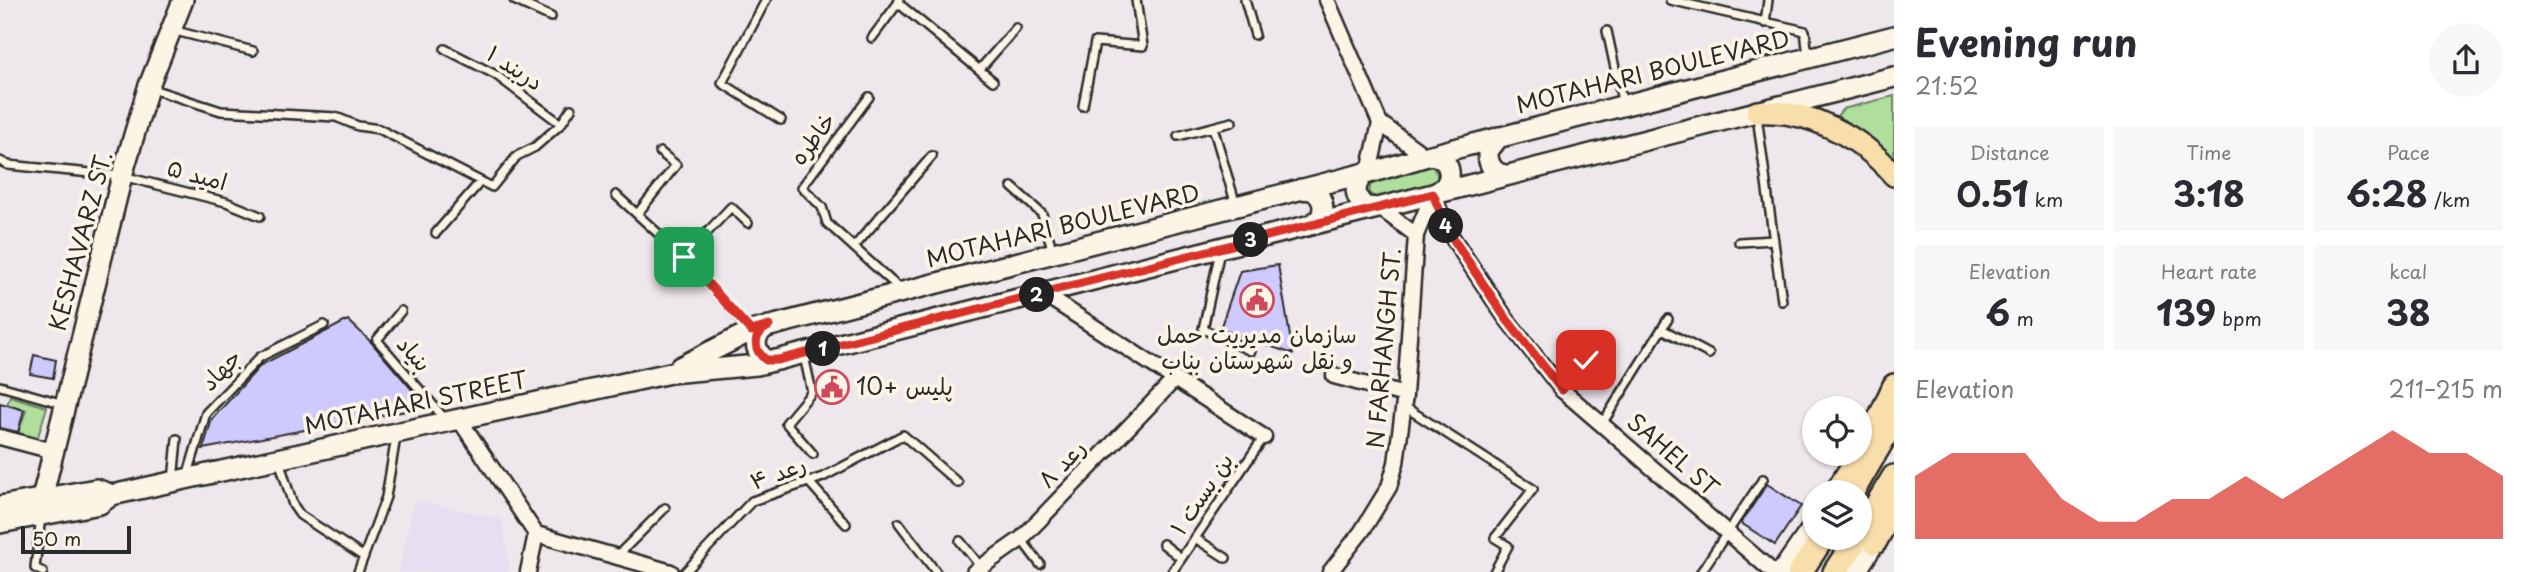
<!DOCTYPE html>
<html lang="en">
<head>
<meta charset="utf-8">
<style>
	:root { --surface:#fff; --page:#f7f7f7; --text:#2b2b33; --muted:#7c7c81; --accent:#d93025 }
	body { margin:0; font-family:"Playpen Sans","Playpen Sans Arabic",sans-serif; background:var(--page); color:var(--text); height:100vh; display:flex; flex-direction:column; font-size:26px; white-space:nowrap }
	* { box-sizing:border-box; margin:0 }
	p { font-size:23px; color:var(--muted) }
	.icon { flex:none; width:38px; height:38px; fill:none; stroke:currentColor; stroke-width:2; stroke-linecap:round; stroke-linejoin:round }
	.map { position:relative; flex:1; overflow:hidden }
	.side { display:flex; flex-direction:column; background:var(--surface); width:630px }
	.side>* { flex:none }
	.buttons { position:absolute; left:1802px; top:396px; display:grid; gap:14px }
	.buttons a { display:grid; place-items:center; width:70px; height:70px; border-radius:50%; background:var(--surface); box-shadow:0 2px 5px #0004; font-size:35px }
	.scale { position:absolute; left:21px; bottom:18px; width:110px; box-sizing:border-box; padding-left:7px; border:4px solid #2b2b2b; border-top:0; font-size:19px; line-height:24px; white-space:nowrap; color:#2b2b2b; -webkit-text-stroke:5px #fcf5e5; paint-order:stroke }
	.pin { position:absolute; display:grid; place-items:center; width:60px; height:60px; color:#fff; margin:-30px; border-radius:14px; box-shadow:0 4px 10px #0006 }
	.km { position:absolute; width:35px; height:35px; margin:-18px; border-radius:50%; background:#222; color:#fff; font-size:19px; line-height:35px; text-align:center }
	.round { display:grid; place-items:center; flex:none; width:74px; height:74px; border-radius:37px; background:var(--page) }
	.headline { display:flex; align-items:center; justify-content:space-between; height:119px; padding:0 21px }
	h1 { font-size:38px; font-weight:700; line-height:52px }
	.metrics { display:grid; grid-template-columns:repeat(3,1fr); gap:10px; height:119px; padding:7px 21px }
	.metrics div { display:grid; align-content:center; border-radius:0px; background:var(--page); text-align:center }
	.metrics b { font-size:35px; font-weight:700 }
	.metrics small { font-size:19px; font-weight:400 }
	.metrics p { font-size:19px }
	.chart { height:196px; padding:14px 21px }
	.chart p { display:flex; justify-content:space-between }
	.chart svg { width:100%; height:126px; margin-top:7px; fill:var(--accent); opacity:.7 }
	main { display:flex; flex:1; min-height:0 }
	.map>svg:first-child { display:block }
	.built { fill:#e5dff1 }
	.green { fill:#afde9d; stroke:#6d8464; stroke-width:2 }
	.building { fill:#cfcafd; stroke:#2b2b2b; stroke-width:2 }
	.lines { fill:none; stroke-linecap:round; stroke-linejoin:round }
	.service-casing { stroke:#2b2b2b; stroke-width:12 }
	.minor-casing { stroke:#2b2b2b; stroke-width:19 }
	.tertiary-casing { stroke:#2b2b2b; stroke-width:23 }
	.secondary-casing { stroke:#2b2b2b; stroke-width:24 }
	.primary-casing { stroke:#2b2b2b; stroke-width:26 }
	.trunk-casing { stroke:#2b2b2b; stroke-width:28 }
	.service { stroke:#fcf5e5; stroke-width:7 }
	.minor { stroke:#fcf5e5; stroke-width:14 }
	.tertiary { stroke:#fcf5e5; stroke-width:18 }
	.secondary { stroke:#fcf5e5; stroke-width:19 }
	.primary { stroke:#f8deab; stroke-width:21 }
	.trunk { stroke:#f8deab; stroke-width:23 }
	.route-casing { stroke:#fff; stroke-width:14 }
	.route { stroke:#d93025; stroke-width:9 }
	.labels { text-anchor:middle; stroke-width:7; stroke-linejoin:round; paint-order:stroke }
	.street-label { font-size:23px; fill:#2b2b2b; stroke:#fcf5e5 }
	.poi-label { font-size:23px; fill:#2b2b2b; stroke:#fcf5e5 }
</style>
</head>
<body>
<main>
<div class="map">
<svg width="1894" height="572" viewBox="0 0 1894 572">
	<rect width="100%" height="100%" fill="#eee8ec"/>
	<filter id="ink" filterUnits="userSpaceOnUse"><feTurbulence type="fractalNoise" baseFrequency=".0143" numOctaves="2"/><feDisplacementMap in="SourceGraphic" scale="14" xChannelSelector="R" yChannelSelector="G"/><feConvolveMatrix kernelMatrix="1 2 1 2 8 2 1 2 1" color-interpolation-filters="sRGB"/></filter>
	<g filter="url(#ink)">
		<!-- built -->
		<path class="built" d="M414,500l88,19 7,46 -1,7h-109z"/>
		<!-- green -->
		<path class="green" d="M1894,96v67l-55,-42 -2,-5 6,-7z
			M1427,165l5,1 5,8v5l-7,7 -53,13 -8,-6 2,-12z
			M10,396l37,11 -11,36 -19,-5 9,-28 -19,-6z"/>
		<!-- building -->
		<path class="building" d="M1278,265l15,89 -73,-25 20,-58z
			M348,320l23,22 56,65 -224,42 9,-30 49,-54z
			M34,355l22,5 -3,18 -23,-4z
			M0,403l24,7 -6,22 -18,-4z
			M1767,484l34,22 -26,39 -34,-22z"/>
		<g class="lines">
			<!-- service casing -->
			<g class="service-casing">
				<path id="service" d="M514,0l37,17
					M766,0l-44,83 59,37
					M899,0l-1,3 95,78
					M1245,0l10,35
					M1670,0l135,31 3,25
					M1765,23l3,-23
					M172,30l81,21
					M1607,31l16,74
					M872,38l26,-35
					M445,49l51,26 65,49
					M980,69l36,-41
					M149,88l72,23 115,6 22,9 21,3 113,58 25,-31 18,-9 26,-23 10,-15
					M869,97l-67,90 20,20 5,16 73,66
					M1083,106l12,-64 48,4 -7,-46
					M1757,116l25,185
					M1213,127l23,78
					M1178,136l54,-14
					M0,161l8,4 114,11 104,26 34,14
					M1012,187l30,27 11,38
					M616,195l68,62 66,74
					M638,213l38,-48 -16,-13
					M436,233l44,-51
					M1739,242l35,-2
					M854,247l78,-91
					M1220,251l-17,78 48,22
					M684,257l47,-50 17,16
					M401,311l-24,29 68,79
					M1662,329l47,25
					M804,356l8,36 -26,31 27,31
					M0,386l64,18
					M1563,390l23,-30
					M1405,407l128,82 -38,49 13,8 -14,26
					M1602,424l66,-105
					M279,460l14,45 7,10 64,42
					M188,474l18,-61 54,-56 64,-32
					M173,481l4,-42
					M809,482l37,42
					M41,516l-6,52 8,4
					M899,523l37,49
					M1195,538l31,20
					M1021,539l19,25
					M960,541l21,26
					M1163,544l18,14
					M616,557l49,-49
					M358,572l28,-75 10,-60
					M685,572l67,-71 71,-24 80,-42 55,48
					M1172,572l92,-135
					M1701,572l62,-93"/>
			</g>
			<!-- minor casing -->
			<g class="minor-casing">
				<path id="minor" d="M1327,0l53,123 45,33
					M1369,172l11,-49
					M1433,194l15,37 57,86 57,73 211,182
					M1380,208l36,27
					M1042,293l222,144
					M1334,376l71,19
					M459,419l77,115 135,38
					M0,437l53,14
					M528,572l8,-38
					M974,572l47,-33 154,-160
					M1330,572l32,-41 27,-44 7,-24 9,-68 11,-160 17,-41"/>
			</g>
			<!-- tertiary casing -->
			<g class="tertiary-casing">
				<path id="tertiary" d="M1781,572l34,-49
					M1856,572l19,-29"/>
			</g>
			<!-- secondary casing -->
			<g class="secondary-casing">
				<path id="secondary" d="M1499,137l-11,14c-1,14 7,25 21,24
					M1427,156l467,-120
					M1301,189l12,1c10,8 12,16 8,28l-11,7
					M1438,193l456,-116
					M769,326c-16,7 -17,23 -3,34h12
					M680,367l71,-36 618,-159
					M42,498l80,-322 26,-88 35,-88
					M0,506l96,-17 16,6
					M0,523l100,-19 12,-9 558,-122 87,-8 676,-171c22,-7 22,-35 -2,-39l-68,20c-10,11 -9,23 3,32l14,1"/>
			</g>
			<!-- primary casing -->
			<g class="primary-casing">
				<path id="primary" d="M1757,112c52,-3 103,24 137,63
					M1860,452l13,-21 21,-46
					M1836,492l24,-39
					M1875,543l19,-35"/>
			</g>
			<!-- trunk casing -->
			<g class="trunk-casing">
				<path id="trunk" d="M1852,492l42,-72
					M1860,533l34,-56
					M1800,572l23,-35
					M1835,572l23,-35"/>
			</g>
			<!-- service -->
			<use href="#service" class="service"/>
			<!-- minor -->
			<use href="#minor" class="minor"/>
			<!-- tertiary -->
			<use href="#tertiary" class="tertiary"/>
			<!-- secondary -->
			<use href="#secondary" class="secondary"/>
			<!-- primary -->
			<use href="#primary" class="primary"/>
			<!-- trunk -->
			<use href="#trunk" class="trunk"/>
		</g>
	</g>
	<g class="lines" filter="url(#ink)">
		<!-- route casing -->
		<g class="route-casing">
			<path id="route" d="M684,257l67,74 18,-5c-16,8 -17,23 -3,34h12l655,-166 15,37 57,86 57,73 24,-30"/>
		</g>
		<!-- route -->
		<use href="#route" class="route"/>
	</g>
	<!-- icons -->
	<defs>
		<g id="civic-ring" transform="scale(1.75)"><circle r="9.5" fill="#fcf5e5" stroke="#d1495b" stroke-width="1.5"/><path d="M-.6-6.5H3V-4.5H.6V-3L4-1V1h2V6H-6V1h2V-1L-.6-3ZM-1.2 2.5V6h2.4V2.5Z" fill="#d1495b"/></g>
	</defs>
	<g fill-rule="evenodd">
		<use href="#civic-ring" x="1257" y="300"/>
		<use href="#civic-ring" x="832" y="387"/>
	</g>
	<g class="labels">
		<!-- street labels -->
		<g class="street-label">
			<text transform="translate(515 68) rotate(33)" y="8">دربند ۱</text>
			<text transform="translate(1653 72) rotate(-14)" y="8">MOTAHARI BOULEVARD</text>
			<text transform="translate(813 139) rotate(-53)" y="8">خاطره</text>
			<text transform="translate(197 175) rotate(15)" y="8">امید ۵</text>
			<text transform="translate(1063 226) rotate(-14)" y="8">MOTAHARI BOULEVARD</text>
			<text transform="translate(81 241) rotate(-75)" y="8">KESHAVARZ ST.</text>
			<text transform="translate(1384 348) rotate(-85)" y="8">N FARHANGH ST.</text>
			<text transform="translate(414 354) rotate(49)" y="8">بنیاد</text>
			<text transform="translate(221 370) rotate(-46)" y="8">جهاد</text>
			<text transform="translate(416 403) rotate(-12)" y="8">MOTAHARI STREET</text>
			<text transform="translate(1673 455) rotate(41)" y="8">SAHEL ST</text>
			<text transform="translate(1062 464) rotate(-46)" y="8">رعد ۸</text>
			<text transform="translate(778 473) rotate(-20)" y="8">رعد ۴</text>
			<text transform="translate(1202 494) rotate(-56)" y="8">بن بست ۱</text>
		</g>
		<!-- poi labels -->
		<g class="poi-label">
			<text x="1257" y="343">سازمان مدیریت حمل<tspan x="1257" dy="26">و نقل شهرستان بناب</tspan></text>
			<text x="856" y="395" text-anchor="start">پلیس +10</text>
		</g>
	</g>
</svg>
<div class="buttons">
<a><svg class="icon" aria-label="locate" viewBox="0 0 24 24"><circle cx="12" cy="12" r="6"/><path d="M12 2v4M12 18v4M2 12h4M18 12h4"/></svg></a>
<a><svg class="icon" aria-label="layers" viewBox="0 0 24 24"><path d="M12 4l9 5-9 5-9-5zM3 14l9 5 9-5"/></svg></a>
</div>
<div class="scale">50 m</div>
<div class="pin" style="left:684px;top:257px;background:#1e9e55"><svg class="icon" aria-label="arrive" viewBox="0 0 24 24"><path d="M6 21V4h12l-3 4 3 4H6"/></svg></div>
<div class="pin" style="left:1586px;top:360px;background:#d93025"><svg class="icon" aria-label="check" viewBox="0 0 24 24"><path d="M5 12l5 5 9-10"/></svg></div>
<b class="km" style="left:823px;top:349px">1</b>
<b class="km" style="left:1037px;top:295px">2</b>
<b class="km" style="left:1251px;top:240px">3</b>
<b class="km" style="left:1446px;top:226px">4</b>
</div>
<section class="side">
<div class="headline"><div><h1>Evening run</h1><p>21:52</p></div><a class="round"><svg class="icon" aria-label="share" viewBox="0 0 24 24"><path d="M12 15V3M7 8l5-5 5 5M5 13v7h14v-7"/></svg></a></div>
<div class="metrics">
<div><p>Distance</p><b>0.51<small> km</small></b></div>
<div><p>Time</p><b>3:18</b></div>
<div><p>Pace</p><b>6:28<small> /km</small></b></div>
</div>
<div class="metrics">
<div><p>Elevation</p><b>6<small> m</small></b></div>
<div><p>Heart rate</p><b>139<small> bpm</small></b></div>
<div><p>kcal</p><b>38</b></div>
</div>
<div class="chart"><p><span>Elevation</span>211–215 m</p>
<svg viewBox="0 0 160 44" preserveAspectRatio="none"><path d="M0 44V22L10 14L20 14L30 14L40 30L50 38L60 38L70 30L80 30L90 22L100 30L110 22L120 14L130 6L140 14L150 14L160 22V44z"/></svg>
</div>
</section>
</main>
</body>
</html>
